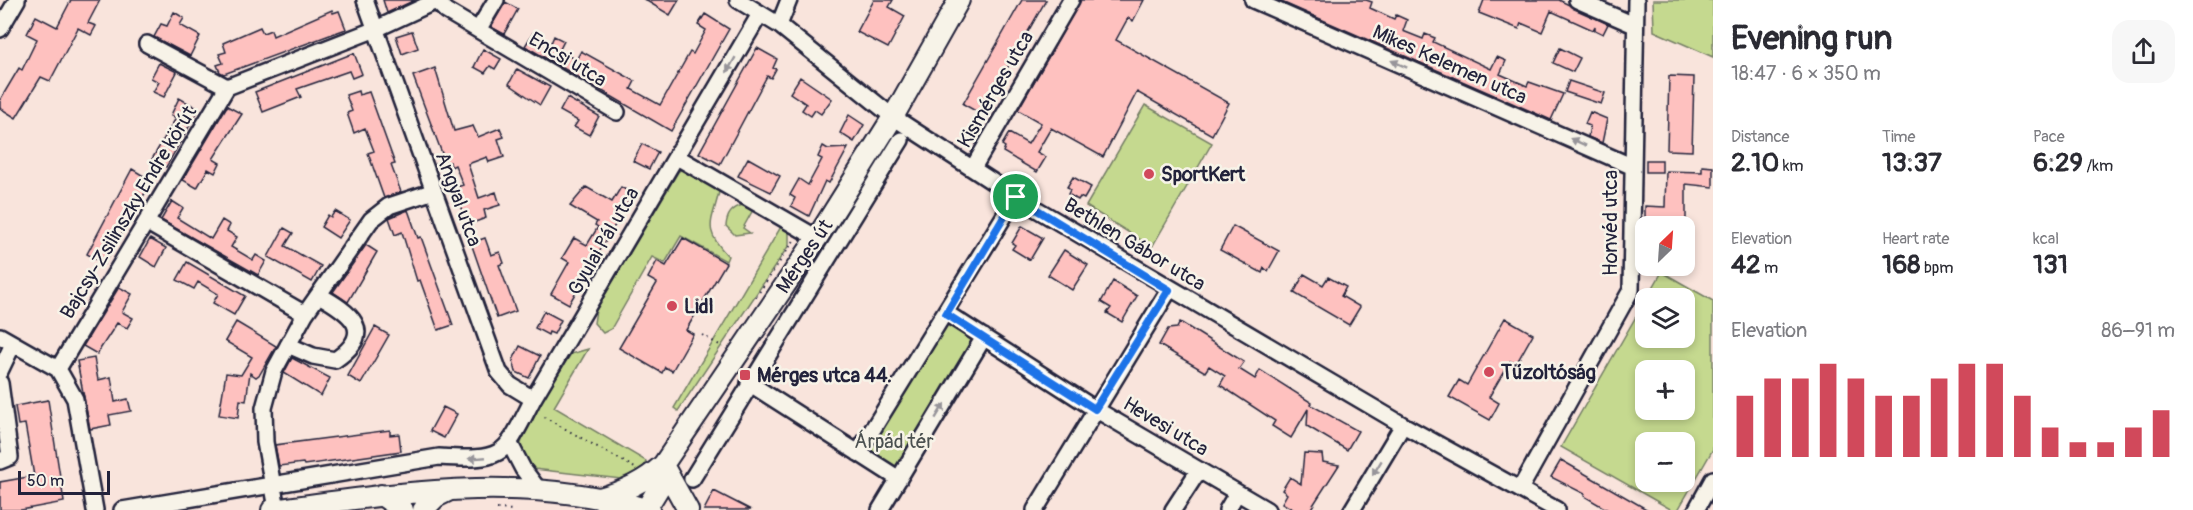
<!DOCTYPE html>
<html lang="en">
<head>
<meta charset="utf-8">
<style>
	:root { --surface:#fff; --page:#f7f7f7; --text:#2b2b33; --muted:#7c7c81; --accent:#d1495b }
	body { margin:0; font-family:Pangolin,sans-serif; background:var(--page); color:var(--text); height:100vh; display:flex; flex-direction:column; font-size:22px; white-space:nowrap }
	* { box-sizing:border-box; margin:0 }
	p { font-size:20px; color:var(--muted) }
	.icon { flex:none; width:33px; height:33px; fill:none; stroke:currentColor; stroke-width:2; stroke-linecap:round; stroke-linejoin:round }
	.map { position:relative; flex:1; overflow:hidden }
	.drawer { display:flex; flex-direction:column; background:var(--surface); width:480px }
	.drawer>* { flex:none }
	.needle { width:39px; rotate:25deg }
	.controls { position:absolute; left:1635px; top:216px; display:grid; gap:12px }
	.controls a { display:grid; place-items:center; width:60px; height:60px; border-radius:12px; background:var(--surface); box-shadow:0 3px 9px #0003; font-size:30px }
	.scale { position:absolute; left:18px; bottom:15px; width:92px; box-sizing:border-box; padding-left:6px; border:3px solid #22223b; border-top:0; font-size:16px; line-height:21px; white-space:nowrap; color:#22223b; -webkit-text-stroke:4px #f7f3e8; paint-order:stroke }
	.pin { position:absolute; display:grid; place-items:center; width:51px; height:51px; color:#fff; margin:-26px; border:3px solid #fff; border-radius:50%; box-shadow:0 2px 6px #0007 }
	.round { display:grid; place-items:center; flex:none; width:63px; height:63px; border-radius:18px; background:var(--page) }
	.overview { display:flex; align-items:center; justify-content:space-between; height:102px; padding:0 18px }
	h1 { font-size:33px; font-weight:700; line-height:45px }
	.metrics { display:grid; grid-template-columns:repeat(3,1fr); gap:9px; height:102px; padding:6px 18px }
	.metrics div { display:grid; align-content:center }
	.metrics b { font-size:26px; font-weight:700 }
	.metrics small { font-size:16px; font-weight:400 }
	.metrics p { font-size:16px }
	.chart { height:168px; padding:12px 18px }
	.chart p { display:flex; justify-content:space-between }
	.chart svg { width:100%; height:108px; margin-top:6px; stroke:var(--accent); stroke-width:6 }
	main { display:flex; flex:1; min-height:0 }
	.map>svg:first-child { display:block }
	.green { fill:#c5d98f; stroke:#747e65; stroke-width:1.5; fill-rule:evenodd }
	.building { fill:#fec1bf; stroke:#22223b; stroke-width:1.5 }
	.lines { fill:none; stroke-linecap:round; stroke-linejoin:round }
	.minor-casing { stroke:#22223b; stroke-width:20 }
	.major-casing { stroke:#22223b; stroke-width:24 }
	.path { stroke:#22223b; stroke-width:2; stroke-dasharray:1.5 4.5; stroke-linecap:butt }
	.minor { stroke:#f7f3e8; stroke-width:15 }
	.major { stroke:#f7f3e8; stroke-width:20 }
	.oneway { fill:#97959a }
	.route-casing { stroke:#fff; stroke-width:12 }
	.route { stroke:#1a73e8; stroke-width:8 }
	.poi-dot { fill:#d1495b; stroke:#f7f3e8; stroke-width:2 }
	.labels { text-anchor:middle; stroke-width:5; stroke-linejoin:round; paint-order:stroke }
	.street-label { font-size:20px; fill:#22223b; stroke:#f7f3e8 }
	.poi-label { font-size:20px; font-weight:bold; fill:#22223b; stroke:#f7f3e8; text-anchor:start }
	.park-label { font-size:20px; fill:#4b5050; stroke:#f7f3e8 }
</style>
</head>
<body>
<main>
<div class="map">
<svg width="1713" height="510" viewBox="0 0 1713 510">
	<rect width="100%" height="100%" fill="#f9e4dc"/>
	<filter id="ink" filterUnits="userSpaceOnUse"><feTurbulence type="fractalNoise" baseFrequency=".0167" numOctaves="2"/><feDisplacementMap in="SourceGraphic" scale="12" xChannelSelector="R" yChannelSelector="G"/><feConvolveMatrix kernelMatrix="1 2 1 2 8 2 1 2 1" color-interpolation-filters="sRGB"/></filter>
	<g filter="url(#ink)">
		<!-- green -->
		<path class="green" d="M1653,0h60v57l-59,-26z
			M1145,105l67,38 -60,104 -66,-41z
			M683,168l33,17 3,7c-7,31 -17,37 9,64l-2,5 -45,-25 -16,27 -13,-6 -41,72 -8,4 -9,-10 2,-13 82,-138z
			M743,205l11,3 -11,20 7,5 -15,2 -9,-9c1,-12 6,-18 17,-21z
			M782,225l7,8v12l-111,166 -4,-3z
			M1662,272l51,29v148l-35,61h-6l-111,-63 84,-146 1,37h38v-40h-37zM1684,370v40h-38v-40zM1684,442v40h-38v-40z
			M947,317l34,21 -82,137 -36,-24z
			M588,349l-34,58 92,54 -3,9 -13,10 -96,-11c-7,-4 -13,-9 -14,-17 -2,-18 35,-72 45,-89l6,-9z"/>
		<!-- building -->
		<path class="building" d="M71,0h29l-12,23 8,3 -5,9 -13,-7 -28,53 -9,-4 -25,41 -16,-10v-8l19,-32 3,2 15,-31 -10,-5 9,-18 21,11z
			M383,0h32l-28,13z
			M645,0h34l-9,15z
			M874,0h19l-4,7 16,9 -17,32 -31,-16z
			M1022,0h24l-65,114 -18,-10z
			M1081,0h63l-11,21 -5,-3 -12,22 113,63 -17,32 -75,-43 -34,65 -52,-29 -14,24 9,5 -9,15 -34,-20 2,-5 -3,-2 7,-12 19,11 13,-21 -23,-13z
			M1277,0h89l6,2 -2,6 24,11 2,-4 11,5 -4,11 20,8 2,-5 10,4 -2,4 58,27 6,-12 9,4 -6,13 27,12 2,-4 34,12 -12,26z
			M1484,0h75l49,24 -5,10 -8,-4v-4l-2,4 -42,-19 -9,21 -21,-9 -2,6 -40,-16z
			M505,2l13,7 -14,25 -13,-7z
			M332,10l1,3 6,-2 7,18 -122,45 -4,-2 -3,-7 6,-2 -4,-9 7,-2 -3,-9 37,-16 3,6 8,-3 2,6z
			M174,12l10,6 -4,7 20,11 -10,20 -36,-19 7,-13 6,2z
			M705,14l24,15 -58,102 -146,-85 8,-13 18,10 3,-7 10,5 -5,10 17,9 5,-9 54,30 -4,8 29,16 30,-53 3,2 13,-24 -8,-5z
			M412,31l6,17 -16,6 -6,-18z
			M757,48l20,11 -4,9 3,1 -5,9 -4,-2 -47,88 -21,-11z
			M1560,48l20,10 -7,14 -20,-9z
			M483,49l18,10 -6,10 -5,-3 -5,7 -11,-6z
			M354,53l8,21 -10,4 -3,-7 -52,18 4,8 -38,15 -8,-20z
			M159,63l18,9 -13,25 -11,-5 6,-10 -8,-4z
			M435,68l19,63 19,-5 5,11 22,-9 4,9 -6,2 6,18 -15,5 -2,-5 -19,7 11,34 17,-6 4,13 -16,5 2,8 -19,7 -13,-37 9,-3 -8,-20 -4,2 -1,-5 -4,2 -33,-88z
			M517,69l33,18 -10,18 -31,-21z
			M1669,76l25,1 -2,74 -25,-1z
			M800,77l32,22 -11,15 -6,-4 -4,6 -9,-6 4,-6 -16,-11z
			M1569,81l36,12 -4,11 -36,-12z
			M358,91l1,4 10,-3 26,72 -4,1 10,27 -17,6 -16,-45 6,-2 -9,-23 -11,5 -7,-20 5,-2 -6,-16z
			M179,98l20,11 -33,58 -14,-8 24,-41 -5,-3z
			M567,98l32,18 -10,19 -15,-8 4,-6 -18,-10z
			M227,106l15,8 -29,45 7,4 -5,10 -7,-4 -11,19 -14,-8z
			M1590,112l17,7 -5,24 -14,-6 2,-11 -5,-2z
			M849,115l15,10 -10,17 -14,-9z
			M642,144l16,8 -9,17 -16,-8z
			M823,146l5,3 20,-1 -19,35 -4,-2 -16,35 -18,-10 4,-8 -5,-3 9,-16 9,6 14,-26 -4,-2z
			M748,158l32,18 -9,16 -33,-16z
			M1646,160h16v12h-16z
			M1702,166l11,1v20l-27,-3v42h-41v-20l20,1 1,-36 36,1z
			M132,169l20,12 -48,83 -17,-10z
			M1073,177l18,10 -7,12 -4,-2 -2,3 -10,-6 2,-4 -3,-3z
			M586,187l26,15 9,-15 12,7 -64,110 -18,-10 18,-32 -7,-4 12,-20 13,7 11,-18 -3,-2 2,-3 -27,-16z
			M172,201l11,7 -6,10 34,21 11,-19 8,5 -3,6 10,6 -6,10 22,13 3,-5 10,6 -8,14 -97,-55z
			M408,210l10,28 3,-1 32,88 -15,5 -18,-50 -3,1 -15,-49 -7,3 -6,-17z
			M335,211l15,9 -12,18 -17,-11 7,-12 3,2z
			M1022,226l21,12 -13,22 -18,-11 3,-4 -3,-2z
			M1233,226l46,25 -11,20 -4,-3 -2,5 -42,-23z
			M284,228l9,5 -8,13 36,20 -9,16 -44,-25z
			M485,238l6,17 9,-3 4,11 -5,2 17,46 -19,7 -26,-75z
			M683,238l43,25 -40,67 7,4 -21,37 -7,-4 -3,6 -43,-25 38,-65 -9,-5 9,-17 9,5z
			M150,239l16,9 -10,19 -16,-10z
			M366,245l11,7 -29,50 -15,-10z
			M1064,250l24,15 -16,25 -24,-15z
			M187,262l58,34 -11,19 -21,-12 5,-9 -20,-12 -4,7 -17,-9z
			M1304,274l19,11 5,-8 18,10 -5,9 19,11 -11,18 -55,-32z
			M1113,281l24,15 -15,26 -15,-9 4,-5 -10,-6z
			M119,287l13,7 -10,18 11,6 -6,10 -10,-5 -20,31 -14,-8z
			M544,311l17,9 -7,14 -5,-2 -1,3 -13,-7z
			M1505,318l28,16 -17,30 -6,-3 -21,36 10,6 -9,17 -41,-23 10,-17 8,5z
			M236,322l40,24 -16,28 -4,3 -6,-4 -4,28 -6,-1 -2,18 -19,-3 7,-42 15,2 11,-18 -27,-16z
			M1180,322l64,40 -5,7 16,10 5,-9 52,33 -1,2 47,26 -11,19 -40,-24 1,-17 -17,29 -19,-12 3,-5 -55,-36 5,-9 -16,-10 -4,6 -46,-27 9,-16 9,-1z
			M375,327l14,8 -28,49 -13,-8z
			M520,346l20,10 -11,22 -13,-6 -3,-12z
			M94,358l4,22 13,-3 4,25 13,-3 3,12 -22,4 2,10 -21,4 -13,-68z
			M292,358l38,20 -9,18 -37,-23z
			M48,400l16,102 -43,8h-21v-28l34,-6 -9,-52 -7,1 -3,-19z
			M443,407l14,7 -13,24 -14,-7z
			M390,430v5l9,-1 2,17 -97,14 -1,-2 -24,3 -4,-21z
			M1304,453l18,1 1,8 16,3 -29,45h-16l-12,-7 5,-9 -5,-4 8,-13 11,7z
			M1561,460l87,50h-40l-24,-14 1,-2 -34,-17z
			M714,491l37,19h-47z"/>
		<g class="lines">
			<!-- minor casing -->
			<g class="minor-casing">
				<path id="minor" d="M365,0l134,372 11,13 23,14
					M738,0l41,25 114,92 123,80 387,228 154,85
					M1253,0l378,166
					M1577,0l57,25
					M437,2l9,9 171,101
					M779,25l10,-25
					M0,29l17,-29
					M478,30l18,-30
					M147,44l80,43
					M677,157l140,81
					M973,168l98,-168
					M146,222l159,92
					M946,313l149,96 172,101
					M0,336l58,33
					M288,345l25,11 22,4c43,-29 14,-48 -16,-65
					M0,371l13,-27
					M0,383l10,74 -10,4
					M749,383l150,96
					M510,444l13,25 15,20
					M858,453l158,-256
					M692,479l209,-339
					M1520,489l111,-199 5,-290
					M277,509l-12,-67 -1,-34 10,-37 31,-57 66,-94 18,-14 45,-15
					M95,510l-20,-111 -17,-30 169,-282 149,-58 62,-29
					M122,510l317,-53c67,4 65,-1 94,-58l227,-385
					M880,510l104,-173
					M1035,510l134,-220
					M1173,510l26,-40
					M1227,510l10,-17
					M1352,510l51,-85
					M1696,510l17,-31"/>
			</g>
			<!-- major casing -->
			<g class="major-casing">
				<path id="major" d="M663,465l25,45
					M381,495l22,15
					M600,498c25,-7 44,-16 63,-33
					M646,509l14,-23 3,-21 154,-227 76,-121 66,-117
					M272,510c129,-17 249,-38 377,0
					M423,510l13,-13 12,-6"/>
			</g>
			<!-- path -->
			<path class="path" d="M756,297l39,-58
				M702,335l21,12
				M544,417l91,51
				M497,509l18,1"/>
			<!-- minor -->
			<use href="#minor" class="minor"/>
			<!-- major -->
			<use href="#major" class="major"/>
		</g>
		<!-- one-way arrows -->
		<defs><path id="oneway-solid" d="M-6-.8H1V-3.2L6.5 0L1 3.2V.8H-6Z" transform="scale(1.5)"/></defs>
		<g class="oneway">
			<use href="#oneway-solid" transform="translate(1399 64) rotate(-156)"/>
			<use href="#oneway-solid" transform="translate(731 65) rotate(120)"/>
			<use href="#oneway-solid" transform="translate(1578 142) rotate(-156)"/>
			<use href="#oneway-solid" transform="translate(940 411) rotate(-59)"/>
			<use href="#oneway-solid" transform="translate(477 458) rotate(175)"/>
			<use href="#oneway-solid" transform="translate(1377 468) rotate(121)"/>
		</g>
	</g>
	<g class="lines" filter="url(#ink)">
		<!-- route casing -->
		<g class="route-casing">
			<path id="route" d="M1016,197l153,93 -74,119 -149,-95z"/>
		</g>
		<!-- route -->
		<use href="#route" class="route"/>
	</g>
	<!-- markers -->
	<g class="poi-dot">
		<circle cx="1149" cy="174" r="6"/>
		<circle cx="672" cy="306" r="6"/>
		<circle cx="1489" cy="372" r="6"/>
		<rect x="739" y="369" width="12" height="12" rx="3"/>
	</g>
	<g class="labels">
		<!-- street labels -->
		<g class="street-label">
			<text transform="translate(568 59) rotate(31)" y="7">Encsi utca</text>
			<text transform="translate(1450 64) rotate(24)" y="7">Mikes Kelemen utca</text>
			<text transform="translate(995 89) rotate(-60)" y="7">Kismérges utca</text>
			<text transform="translate(459 199) rotate(70)" y="7">Angyal utca</text>
			<text transform="translate(128 212) rotate(-59)" y="7">Bajcsy-Zsilinszky Endre körút</text>
			<text transform="translate(1610 223) rotate(-90)" y="7">Honvéd utca</text>
			<text transform="translate(603 241) rotate(-60)" y="7">Gyulai Pál utca</text>
			<text transform="translate(1135 244) rotate(31)" y="7">Bethlen Gábor utca</text>
			<text transform="translate(804 256) rotate(-56)" y="7">Mérges út</text>
			<text transform="translate(1166 426) rotate(31)" y="7">Hevesi utca</text>
		</g>
		<!-- poi labels -->
		<g class="poi-label">
			<text x="1161" y="181">SportKert</text>
			<text x="684" y="313">Lidl</text>
			<text x="1501" y="379">Tűzoltóság</text>
			<text x="757" y="382">Mérges utca 44.</text>
		</g>
		<!-- park labels -->
		<g class="park-label">
			<text x="894" y="448">Árpád tér</text>
		</g>
	</g>
</svg>
<div class="controls">
<a><svg class="needle" viewBox="-14 -14 28 28"><path d="M0-13l5 13h-10z" fill="#e53935"/><path d="M0 13l5-13h-10z" fill="#7c7c81"/></svg></a>
<a><svg class="icon" aria-label="layers" viewBox="0 0 24 24"><path d="M12 4l9 5-9 5-9-5zM3 14l9 5 9-5"/></svg></a>
<a>+</a>
<a>−</a>
</div>
<div class="scale">50 m</div>
<div class="pin" style="left:1016px;top:197px;background:#1e9e55"><svg class="icon" aria-label="arrive" viewBox="0 0 24 24"><path d="M6 21V4h12l-3 4 3 4H6"/></svg></div>
</div>
<section class="drawer">
<div class="overview"><div><h1>Evening run</h1><p>18:47 · 6 × 350 m</p></div><a class="round"><svg class="icon" aria-label="share" viewBox="0 0 24 24"><path d="M12 15V3M7 8l5-5 5 5M5 13v7h14v-7"/></svg></a></div>
<div class="metrics">
<div><p>Distance</p><b>2.10<small> km</small></b></div>
<div><p>Time</p><b>13:37</b></div>
<div><p>Pace</p><b>6:29<small> /km</small></b></div>
</div>
<div class="metrics">
<div><p>Elevation</p><b>42<small> m</small></b></div>
<div><p>Heart rate</p><b>168<small> bpm</small></b></div>
<div><p>kcal</p><b>131</b></div>
</div>
<div class="chart"><p><span>Elevation</span>86–91 m</p>
<svg viewBox="0 0 160 44" preserveAspectRatio="none"><path d="M5 44V19M15 44V12M25 44V12M35 44V6M45 44V12M55 44V19M65 44V19M75 44V12M85 44V6M95 44V6M105 44V19M115 44V32M125 44V38M135 44V38M145 44V32M155 44V25"/></svg>
</div>
</section>
</main>
</body>
</html>
